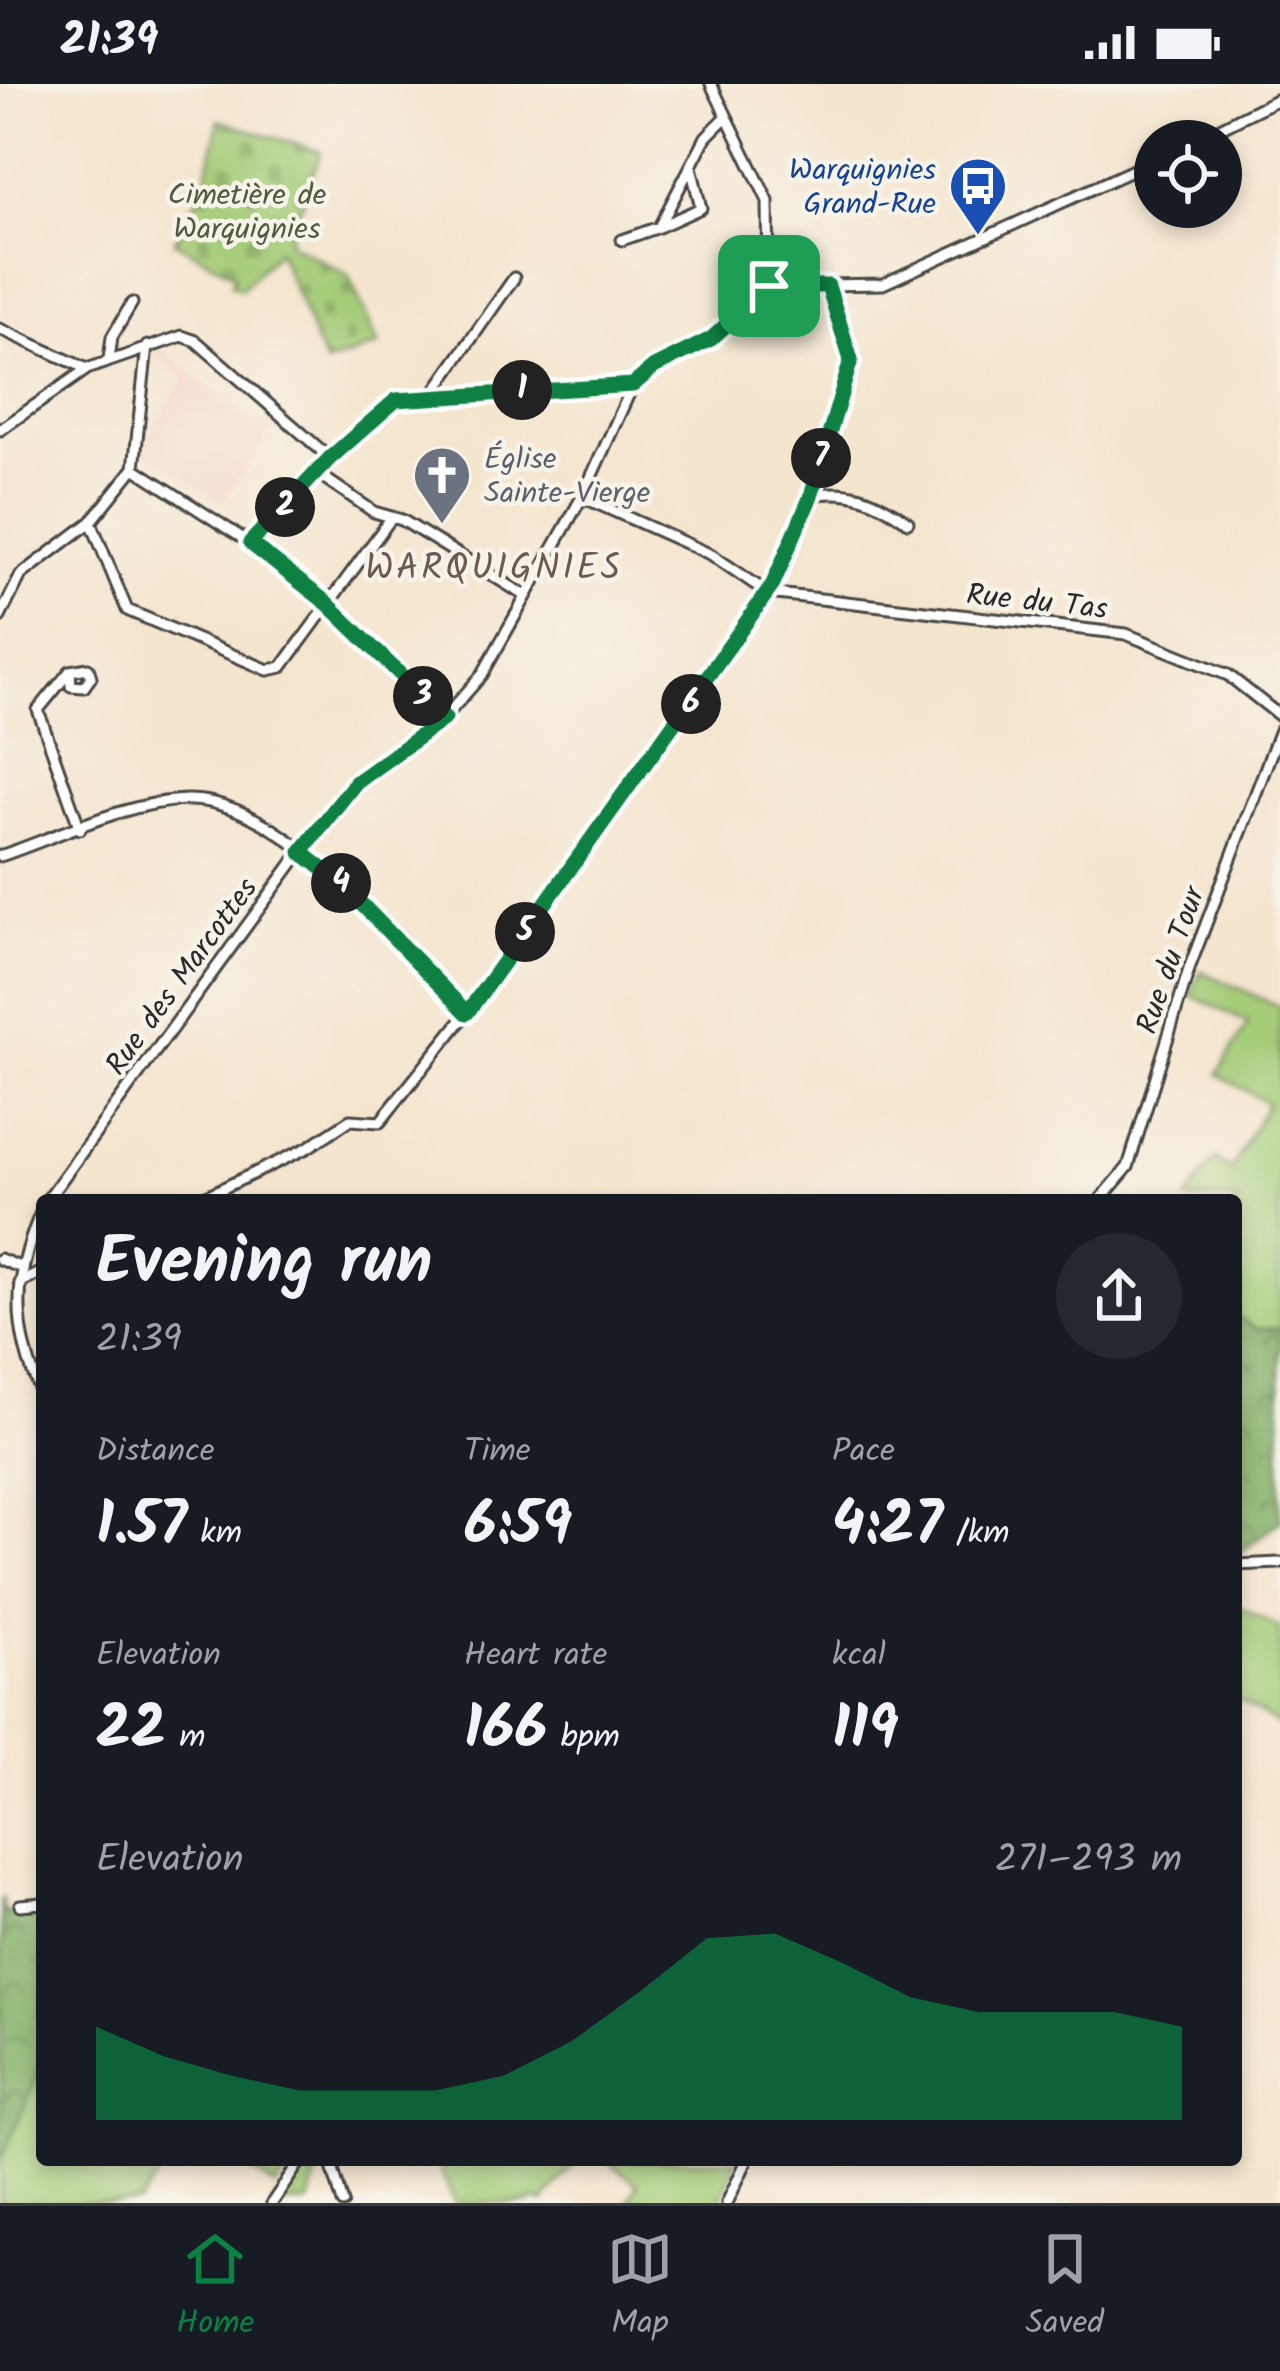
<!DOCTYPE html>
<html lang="en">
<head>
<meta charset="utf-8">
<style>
	:root { --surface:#171b24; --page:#242831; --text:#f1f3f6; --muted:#9ea1a6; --line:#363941; --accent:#0b8043 }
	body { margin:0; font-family:Kalam,sans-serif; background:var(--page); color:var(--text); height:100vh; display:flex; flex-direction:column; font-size:45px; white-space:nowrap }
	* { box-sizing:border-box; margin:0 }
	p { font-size:39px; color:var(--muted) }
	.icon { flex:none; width:66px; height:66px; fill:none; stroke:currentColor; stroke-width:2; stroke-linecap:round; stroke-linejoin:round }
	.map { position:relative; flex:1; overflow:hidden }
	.sheet { position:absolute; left:36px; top:1110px; width:1206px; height:972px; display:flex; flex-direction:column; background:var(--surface); border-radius:12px; box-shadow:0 6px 18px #0003 }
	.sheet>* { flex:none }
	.fabs { position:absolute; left:1134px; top:36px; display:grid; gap:24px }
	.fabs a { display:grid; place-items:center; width:108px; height:108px; border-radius:50%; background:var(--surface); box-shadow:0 6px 18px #0003; font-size:60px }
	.pin { position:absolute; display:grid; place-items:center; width:102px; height:102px; color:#fff; margin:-51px; border-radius:24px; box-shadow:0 6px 18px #0006 }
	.km { position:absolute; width:60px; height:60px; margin:-30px; border-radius:50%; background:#222; color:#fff; font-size:33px; line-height:60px; text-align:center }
	.round { display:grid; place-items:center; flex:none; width:126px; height:126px; border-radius:63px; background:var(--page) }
	.summary { display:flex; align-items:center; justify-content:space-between; height:204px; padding:0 60px }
	h1 { font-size:66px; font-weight:700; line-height:90px }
	.metrics { display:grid; grid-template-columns:repeat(3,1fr); gap:18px; height:204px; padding:12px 60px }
	.metrics div { display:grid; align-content:center }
	.metrics b { font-size:60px; font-weight:700 }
	.metrics small { font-size:33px; font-weight:400 }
	.metrics p { font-size:33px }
	.chart { height:336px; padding:24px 60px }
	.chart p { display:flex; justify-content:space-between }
	.chart svg { width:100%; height:216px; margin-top:12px; fill:var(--accent); opacity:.7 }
	.status { display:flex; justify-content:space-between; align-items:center; height:84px; padding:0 60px; background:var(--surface); direction:ltr }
	.status svg { height:33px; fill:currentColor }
	.tab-bar { display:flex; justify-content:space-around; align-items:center; height:168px; border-top:3px solid var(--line); background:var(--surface); font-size:33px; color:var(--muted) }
	.tab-bar a { display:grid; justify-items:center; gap:6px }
	.tab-bar .active { color:var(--accent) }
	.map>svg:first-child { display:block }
	.built { fill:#f6d2c4 }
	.grass { fill:#a4cc78; stroke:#687c52; stroke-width:3 }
	.forest { fill:url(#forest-crowns); stroke:#576e4a; stroke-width:3 }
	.cemetery { fill:url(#cemetery-stones); stroke:#687c52; stroke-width:3 }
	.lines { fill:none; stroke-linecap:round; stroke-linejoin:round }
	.minor-casing { stroke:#494743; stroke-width:15 }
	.minor { stroke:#fff; stroke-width:9 }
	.route-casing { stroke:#fff; stroke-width:24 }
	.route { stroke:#0b8043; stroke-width:15 }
	.labels { text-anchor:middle; stroke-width:9; stroke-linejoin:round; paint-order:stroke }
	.transit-label { font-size:30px; fill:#164399; stroke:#f7f3e8; text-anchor:end }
	.park-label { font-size:30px; fill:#4f5b42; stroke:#f7f3e8 }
	.worship-label { font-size:30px; fill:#5b616d; stroke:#f7f3e8; text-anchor:start }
	.street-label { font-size:30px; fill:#2b2b2b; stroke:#f7f3e8 }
	.quarter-label { font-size:36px; letter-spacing:3px; fill:#6e5a55; stroke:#f7f3e8 }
</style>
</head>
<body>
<div class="status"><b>21:39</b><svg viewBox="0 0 49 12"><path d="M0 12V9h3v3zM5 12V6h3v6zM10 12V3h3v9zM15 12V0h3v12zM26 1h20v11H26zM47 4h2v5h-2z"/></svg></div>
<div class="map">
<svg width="1280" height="2119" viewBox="0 0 1280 2119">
	<defs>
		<pattern id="forest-crowns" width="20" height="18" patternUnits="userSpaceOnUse" patternTransform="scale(3)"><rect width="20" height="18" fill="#83b068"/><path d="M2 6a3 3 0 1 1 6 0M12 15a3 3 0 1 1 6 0" fill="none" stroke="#6b8f56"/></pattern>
		<pattern id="cemetery-stones" width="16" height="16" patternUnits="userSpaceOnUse" patternTransform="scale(3)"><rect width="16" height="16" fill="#a4cc78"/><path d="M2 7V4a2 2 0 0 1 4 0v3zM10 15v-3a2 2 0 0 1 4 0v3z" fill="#8daf68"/></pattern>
	</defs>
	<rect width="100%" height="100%" fill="#f7f3e8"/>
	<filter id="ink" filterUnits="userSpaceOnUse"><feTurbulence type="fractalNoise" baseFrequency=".00833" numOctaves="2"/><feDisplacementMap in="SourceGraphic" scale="24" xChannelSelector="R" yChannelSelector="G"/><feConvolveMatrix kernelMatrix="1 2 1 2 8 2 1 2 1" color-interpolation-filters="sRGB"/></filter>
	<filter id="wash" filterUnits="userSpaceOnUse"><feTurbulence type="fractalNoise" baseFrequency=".004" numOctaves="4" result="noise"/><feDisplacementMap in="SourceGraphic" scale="48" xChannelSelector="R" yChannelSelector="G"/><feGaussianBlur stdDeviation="2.7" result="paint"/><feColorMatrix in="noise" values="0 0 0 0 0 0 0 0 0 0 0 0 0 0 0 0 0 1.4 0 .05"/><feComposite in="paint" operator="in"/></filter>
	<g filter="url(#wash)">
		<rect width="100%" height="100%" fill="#f4e5ce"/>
		<!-- built -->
		<path class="built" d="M158,264l102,79 12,-13 9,6 -59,83 -84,-54 47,-70 -30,-25z"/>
		<!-- grass -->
		<path class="grass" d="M1201,887l79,36v322h-24l-20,-13v-116h-50l29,-41 16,11 36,-67 -49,-29 30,-51 -57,-28z
			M1236,1521l44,23v98l-44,-28z
			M42,1982v94h143l-10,9 -9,-5 -27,39h-139v-41z
			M238,2076h55l-17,28z
			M303,2076l17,2 -11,41h-34z
			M446,2076h131l-34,43 -8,-5 -3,5h-77l-14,-32z
			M606,2076h131l-18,43h-92l11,-19z"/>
		<!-- forest -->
		<path class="forest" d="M1236,1232l20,13h24v192l-44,35z
			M2,1813l2,16 38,-4v157l-42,96z"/>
		<!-- cemetery -->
		<path class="cemetery" d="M219,36l102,32 -33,90 60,33 31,70 -54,19 -47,-113 -37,38 -10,-5 4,-9 -60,-33 30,-59z"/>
	</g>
	<g filter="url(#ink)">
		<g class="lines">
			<!-- minor casing -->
			<g class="minor-casing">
				<path id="minor" d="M711,0l57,117 1,85
					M1194,57l86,-43
					M659,143l42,-19 -10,-41
					M622,156l37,-13 47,-90 19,-19
					M769,202l114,-2 272,-124
					M0,245l87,40
					M109,275l3,-22 20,-34
					M432,311l82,-117
					M0,346l87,-61 95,-33 14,5 134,117
					M134,384l116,75 80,-85 66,-58 237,-15
					M134,384l-43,54 36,88 141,60 14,-3 110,-150
					M134,384l13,-122
					M317,389l57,39 28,8 124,76
					M811,411c40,-7 64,4 97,27
					M582,413l130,58 56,38 358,41 102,41 52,41
					M250,459l77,60 118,114
					M0,533l21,-42 70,-53
					M70,587l1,15 13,1 7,-10 -3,-9 -18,3 -32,39 42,119
					M0,772c57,-19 125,-54 186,-56 98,-4 215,150 281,213
					M47,1116l293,-402 52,-46 53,-35 37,-42 100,-178 51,-112 21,-18 57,-28 58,-53
					M198,1116l109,-52 43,-28 30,2 87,-109 305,-427 39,-91 40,-135 -23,-74
					M1100,1116l28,-33 62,-201 90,-236
					M42,1126c-29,66 -30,120 0,185
					M0,1175l22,9
					M20,1199l22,-11
					M1236,1481l44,-2
					M20,1821l22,-2
					M330,2076l13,43
					M272,2119l29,-43
					M727,2119l20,-43"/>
			</g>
			<!-- minor -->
			<use href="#minor" class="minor"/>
		</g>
	</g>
	<g class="lines" filter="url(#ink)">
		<!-- route casing -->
		<g class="route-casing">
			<path id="route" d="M769,202h59l23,74 -40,136 -39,90 -305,427 -126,-130 -40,-31 55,-70 89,-64 -118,-115 -77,-60 80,-85 66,-58 237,-15 21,-18 57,-28z"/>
		</g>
		<!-- route -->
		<use href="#route" class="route"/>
	</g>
	<!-- icons -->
	<defs>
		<g id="bus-pin" transform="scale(3)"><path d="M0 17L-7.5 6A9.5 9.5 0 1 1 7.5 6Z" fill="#1a4fb4" stroke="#f7f3e8"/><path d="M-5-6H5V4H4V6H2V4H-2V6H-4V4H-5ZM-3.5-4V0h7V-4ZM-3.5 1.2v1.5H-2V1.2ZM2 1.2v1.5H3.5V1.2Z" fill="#fff"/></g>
		<g id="church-pin" transform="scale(3)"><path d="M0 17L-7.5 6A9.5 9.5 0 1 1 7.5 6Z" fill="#6b7280" stroke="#f7f3e8"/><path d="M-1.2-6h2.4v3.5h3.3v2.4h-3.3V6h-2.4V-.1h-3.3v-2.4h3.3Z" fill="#fff"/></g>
	</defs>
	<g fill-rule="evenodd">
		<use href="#bus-pin" x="978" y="102"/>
		<use href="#church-pin" x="442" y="391"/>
	</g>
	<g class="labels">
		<!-- transit labels -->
		<g class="transit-label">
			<text x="936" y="95">Warquignies<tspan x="936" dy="34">Grand-Rue</tspan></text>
		</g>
		<!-- park labels -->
		<g class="park-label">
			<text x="247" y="120">Cimetière de<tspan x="247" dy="34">Warquignies</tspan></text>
		</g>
		<!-- worship labels -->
		<g class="worship-label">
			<text x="484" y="384">Église<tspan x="484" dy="34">Sainte-Vierge</tspan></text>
		</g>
		<!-- street labels -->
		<g class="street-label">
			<text transform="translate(1037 517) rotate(6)" y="10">Rue du Tas</text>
			<text transform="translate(1170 876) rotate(-71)" y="10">Rue du Tour</text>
			<text transform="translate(181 892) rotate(-54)" y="10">Rue des Marcottes</text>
		</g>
		<!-- quarter labels -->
		<g class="quarter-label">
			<text x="494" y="495">WARQUIGNIES</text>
		</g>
	</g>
</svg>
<div class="fabs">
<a><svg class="icon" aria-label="locate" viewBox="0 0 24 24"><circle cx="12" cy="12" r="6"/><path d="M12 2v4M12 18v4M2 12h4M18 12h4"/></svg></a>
</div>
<div class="pin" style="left:769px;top:202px;background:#1e9e55"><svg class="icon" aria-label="arrive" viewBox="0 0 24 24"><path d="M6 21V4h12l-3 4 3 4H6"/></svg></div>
<b class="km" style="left:522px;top:306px">1</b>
<b class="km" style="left:285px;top:423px">2</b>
<b class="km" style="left:423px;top:612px">3</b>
<b class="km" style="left:341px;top:799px">4</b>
<b class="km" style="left:525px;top:848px">5</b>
<b class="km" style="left:691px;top:620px">6</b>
<b class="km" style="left:821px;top:374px">7</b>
<section class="sheet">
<div class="summary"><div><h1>Evening run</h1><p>21:39</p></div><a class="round"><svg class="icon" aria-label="share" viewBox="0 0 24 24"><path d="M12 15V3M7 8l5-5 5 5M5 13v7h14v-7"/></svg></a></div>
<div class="metrics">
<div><p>Distance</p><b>1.57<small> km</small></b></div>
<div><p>Time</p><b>6:59</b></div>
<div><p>Pace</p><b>4:27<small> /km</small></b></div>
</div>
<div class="metrics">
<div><p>Elevation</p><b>22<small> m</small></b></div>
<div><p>Heart rate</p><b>166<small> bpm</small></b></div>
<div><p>kcal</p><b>119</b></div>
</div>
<div class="chart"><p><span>Elevation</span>271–293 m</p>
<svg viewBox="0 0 160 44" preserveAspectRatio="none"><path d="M0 44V25L10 31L20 35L30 38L40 38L50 38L60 35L70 28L80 18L90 7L100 6L110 12L120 19L130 22L140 22L150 22L160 25V44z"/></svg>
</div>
</section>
</div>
<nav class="tab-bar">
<a class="active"><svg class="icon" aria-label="home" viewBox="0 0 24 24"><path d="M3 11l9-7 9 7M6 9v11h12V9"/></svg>Home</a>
<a><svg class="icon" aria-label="map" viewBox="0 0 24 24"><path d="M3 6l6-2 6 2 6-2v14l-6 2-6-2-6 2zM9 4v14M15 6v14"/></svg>Map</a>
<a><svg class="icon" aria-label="saved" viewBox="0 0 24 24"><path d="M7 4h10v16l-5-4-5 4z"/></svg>Saved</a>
</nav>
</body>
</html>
